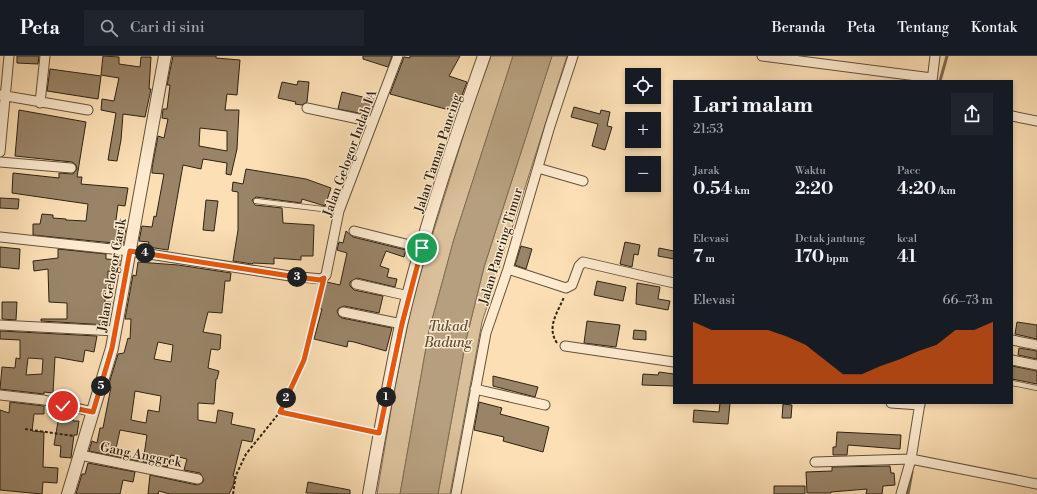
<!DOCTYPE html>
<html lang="id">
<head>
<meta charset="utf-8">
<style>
	:root { --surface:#171b24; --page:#20242c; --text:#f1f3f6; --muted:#9ea1a6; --line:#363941; --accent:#ea580c }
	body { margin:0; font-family:"Libre Bodoni",serif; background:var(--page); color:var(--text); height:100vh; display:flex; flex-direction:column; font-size:15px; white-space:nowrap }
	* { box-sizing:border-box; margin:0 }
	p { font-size:13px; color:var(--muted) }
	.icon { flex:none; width:22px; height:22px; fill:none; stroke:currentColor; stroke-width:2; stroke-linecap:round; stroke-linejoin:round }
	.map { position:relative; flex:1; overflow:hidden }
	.drawer { position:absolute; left:673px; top:24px; width:340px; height:324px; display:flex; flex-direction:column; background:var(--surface); border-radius:0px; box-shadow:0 2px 6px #0003 }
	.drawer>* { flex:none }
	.buttons { position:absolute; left:625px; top:12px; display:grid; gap:8px }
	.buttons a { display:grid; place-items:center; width:36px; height:36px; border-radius:0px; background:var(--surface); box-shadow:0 2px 6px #0003; font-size:20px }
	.pin { position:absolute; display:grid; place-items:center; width:34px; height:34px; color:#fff; margin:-17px; border:2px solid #fff; border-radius:50%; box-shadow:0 1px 4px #0007 }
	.km { position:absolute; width:20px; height:20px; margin:-10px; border-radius:50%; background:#222; color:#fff; font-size:11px; line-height:20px; text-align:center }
	.round { display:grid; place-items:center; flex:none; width:42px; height:42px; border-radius:0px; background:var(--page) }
	.overview { display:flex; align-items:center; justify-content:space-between; height:68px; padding:0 20px }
	h1 { font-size:22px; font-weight:800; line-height:30px }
	.stats { display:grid; grid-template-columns:repeat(3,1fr); gap:6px; height:68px; padding:4px 20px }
	.stats div { display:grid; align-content:center }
	.stats b { font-size:17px; font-weight:800 }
	.stats small { font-size:11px; font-weight:400 }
	.stats p { font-size:11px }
	.chart { height:112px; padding:8px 20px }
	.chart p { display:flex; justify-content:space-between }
	.chart svg { width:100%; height:72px; margin-top:4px; fill:var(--accent); opacity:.7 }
	header { display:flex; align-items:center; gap:24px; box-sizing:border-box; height:56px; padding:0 20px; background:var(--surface); border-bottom:1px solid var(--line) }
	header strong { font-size:19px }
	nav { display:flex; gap:22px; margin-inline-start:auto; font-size:14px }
	.search { width:280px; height:36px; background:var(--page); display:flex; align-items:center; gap:10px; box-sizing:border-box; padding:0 14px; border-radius:0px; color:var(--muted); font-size:15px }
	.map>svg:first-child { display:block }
	.green { fill:#d9bf9a; stroke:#837057 }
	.water { fill:#b69f7e; stroke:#7f6d54 }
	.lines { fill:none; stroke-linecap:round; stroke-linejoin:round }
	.stream { stroke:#7f6d54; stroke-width:3 }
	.building { fill:#998468; stroke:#2d2214; fill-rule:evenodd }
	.service-casing { stroke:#61513c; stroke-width:6 }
	.minor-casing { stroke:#61513c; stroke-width:11 }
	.tertiary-casing { stroke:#61513c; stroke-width:14 }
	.path { stroke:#2d2214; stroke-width:2; stroke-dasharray:3 2; stroke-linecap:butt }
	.service { stroke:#fdeacf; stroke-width:4.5 }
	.minor { stroke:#fdeacf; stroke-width:9 }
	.tertiary { stroke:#fdeacf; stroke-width:12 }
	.route-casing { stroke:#fff; stroke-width:8 }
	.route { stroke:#ea580c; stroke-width:5 }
	.labels { text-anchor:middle; stroke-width:3; stroke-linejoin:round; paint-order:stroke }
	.street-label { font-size:13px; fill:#2d2214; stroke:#fdeacf }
	.water-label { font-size:14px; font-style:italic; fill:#5d4e39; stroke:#fdeacf }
</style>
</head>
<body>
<header>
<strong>Peta</strong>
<div class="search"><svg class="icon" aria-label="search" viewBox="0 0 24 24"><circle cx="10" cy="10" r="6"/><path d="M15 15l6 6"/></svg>Cari di sini</div>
<nav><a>Beranda</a><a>Peta</a><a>Tentang</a><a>Kontak</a></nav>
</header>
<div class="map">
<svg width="1037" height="438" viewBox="0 0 1037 438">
	<rect width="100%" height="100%" fill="#fcdfb5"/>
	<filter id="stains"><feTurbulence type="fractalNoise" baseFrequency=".005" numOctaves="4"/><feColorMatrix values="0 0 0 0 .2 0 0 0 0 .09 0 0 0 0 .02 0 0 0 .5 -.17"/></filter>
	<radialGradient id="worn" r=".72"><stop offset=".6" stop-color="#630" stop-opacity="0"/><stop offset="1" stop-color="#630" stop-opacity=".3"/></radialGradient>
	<!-- green -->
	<path class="green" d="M491,0h22l-59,183 -25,92 -29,163h-23l17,-102 19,-95 59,-189z
		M552,0h15l-85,266 -32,172h-12l28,-154 18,-73z"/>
	<!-- water -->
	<path class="water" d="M513,0h39l-68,211 -18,73 -28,154h-38l29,-163 25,-92z"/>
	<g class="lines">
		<!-- stream -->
		<path class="stream" d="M940,25l7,-25
			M908,438l4,-22"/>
	</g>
	<!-- building -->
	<path class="building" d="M17,0h22l-1,8 -21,-1z
		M103,0l16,1v7l21,3 1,-10h10l-2,32h2l-6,28 -22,-3 -2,26 -4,21 -9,-1 8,-47 -15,-3 1,-11 12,2 5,-23 -18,-3z
		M173,0h43v2l24,2 -3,35 -10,-1 -2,16h14l-2,39 -6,26 -5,-1 1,-11 -24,-4 -2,10 -18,-4 -15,85 -20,-3 1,-5 -10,-1 3,-15 10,1 2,-11 2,1 8,-43 -12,-1v-5l6,-32 6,2 4,-19 -6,-1 1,-9h4l3,-24h-3zM200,72l27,3v20l-28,-5z
		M363,0h29l-4,11 -25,-8z
		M410,0h50l-11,20 18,6 -9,24 -3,-1 -2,6 -63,-17 14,-37 6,1z
		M50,13l51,7 -3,23 -51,-8z
		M298,25l11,1 -2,20 -5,3 -7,-1 1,-2 -18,-4 4,-16 15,3z
		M342,36l33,8 -6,15 -31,-6z
		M574,51l26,7 1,-4 9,2 -3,14 5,1 -7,23 -13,-4 6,-22 -27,-7z
		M19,54l67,12 -9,55h5l-1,7 47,4 -3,18 -7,-1 -3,22 11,1 -3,16 -90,-9v-11h7l2,-10 11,1v3l13,1v1l20,1 2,-17 -76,-11 1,-20 46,5v-5l14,1 4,-5 -1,-4 -4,-3 -57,-6z
		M246,113l60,10 25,9 -6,18 -23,-7 -1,4 -45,-6 -4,3 3,5 27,3 1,15 31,2 -1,31h-12v4l-27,-2v6l-21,-1 -1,1 -19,-3 5,-31v-38l-6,-1 1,-9 10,2z
		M0,142l19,1 -1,10 -18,-1z
		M206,144l12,1 -4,30 -11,-1z
		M346,175l7,6 53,13 -2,7 -18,-6 -6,15 9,3 -2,8 10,2 -2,8 -38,-9 -7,4v4l4,4 29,6 -4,17 -35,-7 -5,2 -2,3 2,5 3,2 50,10 -6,23 -32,-9 -6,-1 -1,6 -33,-8 8,-30h-2l4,-24 3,-3 13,3 7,-32 -10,-3 2,-8 4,1z
		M625,186l15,3 -2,10 -4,-1 -2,13 -12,-3z
		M521,190l11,3 -6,20 -11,-4z
		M0,191l20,2 -1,20 -19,-2z
		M659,192l15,3v8l-16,-3z
		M58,193l48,5v5l14,1 -2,12 -10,-1v16h-2l-1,15h7l-5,23 -66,-4v-2h26v-16l-18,-1 -1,-33 -14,2 -1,-10 25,-3z
		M138,206l40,3 53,8 -1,8h-5l-3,32 -14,-1 -5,20 18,3 -1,14 -2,1 -7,-1 -3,19 11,3 -2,8h-1l-2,25 -16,-1v17l18,3 2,-13 15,3 -2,11 24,5 -3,13 -10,-2 -9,36 2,1 -2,9 -4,8h-59l-11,-3 -1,3h-10l2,-19 47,10 5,-2 2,-3 -4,-7 -16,-3 3,-11 -16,-4 -4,12 -24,-5 4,-27 -27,-5 -5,23 23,5v3l-49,-10 3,-10 5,2 3,-15h3l8,-41h-3l10,-33 6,-1 4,-15 2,1 1,-20h-6l8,-44 3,1zM158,286l15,3 -2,17 -17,-3zM135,335l26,5 -2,16 -11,-2 -2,13 -15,-3z
		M597,225l29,6 -3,14 -29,-6z
		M637,227l23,4 -2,12 12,2 -2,9 -32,-6z
		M2,246h15l-1,18 -14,-1z
		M587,265l33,4 -4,22 -32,-4z
		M1017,266l20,3v14l-22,-5z
		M634,274l12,1v9l-13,-1z
		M0,275l97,5 -3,16 -9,-2 -2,12 -28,-5 -2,36 -9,-1v2l-44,-5 2,-22 13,1 1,-10 4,1v-19l-20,-1zM28,302l15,1 -1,15 -16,1z
		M1019,292l18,3v8l-19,-4z
		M1012,310l25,5v13l-25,-5z
		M659,316l15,2v12l-32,-1 1,-11 15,1z
		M493,320l45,11 -3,10 -42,-11z
		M10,346l34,4v8h-10l-2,17 12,1 -1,35 15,1 -1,15 -14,-1 -1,12 -42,-4v-80l9,3z
		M479,346l23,6 -2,6 49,13 -6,25 -40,-11 1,-4 -30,-7z
		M720,347h10l-2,21 -35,-2 1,-12 25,2z
		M783,348l9,1 -1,13h-9z
		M60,354l14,4 -1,7h6l-2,14h-3l-3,23 -11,-1 1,-11 -7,-1z
		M837,376l64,3 -1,14 -52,-4 -1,10h-14v-8h3z
		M88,407l47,9 -2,10 -10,-2 -3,14h-44l6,-20h3z
		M890,410l1,7h3l1,12 -12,1 -1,8h-16l1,-5 -36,3v1h-24l-1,-21 26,-1v-4z
		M308,426l42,8v4l-44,-1z
		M774,430h31v8h-31z"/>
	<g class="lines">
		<!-- service casing -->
		<g class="service-casing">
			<path id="service" d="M256,145l83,10
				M1012,327l25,5"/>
		</g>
		<!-- minor casing -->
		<g class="minor-casing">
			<path id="minor" d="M762,0l170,22
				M932,25l3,-25
				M0,39l88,15
				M40,47l5,-47
				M307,52l66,14
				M1012,60l25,5
				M0,96l9,-96
				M0,106l71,6
				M538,112l45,13
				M354,175l68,17
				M0,181l130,14 160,25 32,3 4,-4 13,-64 59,-155
				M508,213l58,19 6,-3 7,-19 4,-4 91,21
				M356,228l53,12
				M343,256l59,12
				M0,269l116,6
				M1012,284l25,5
				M565,290l109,16
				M1012,304l25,5
				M475,333l70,16
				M0,339l44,5 49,12
				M891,347l29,2
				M80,399l118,24
				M815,406l96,-3 126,25
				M456,438l30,-161 22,-64 42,-143 23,-70
				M901,438l10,-35 9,-56"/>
		</g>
		<!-- tertiary casing -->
		<g class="tertiary-casing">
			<path id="tertiary" d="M68,438l44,-146 53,-292
				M369,438c10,-57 20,-113 32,-169 21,-91 52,-181 83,-269"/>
		</g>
		<!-- path -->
		<path class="path" d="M557,287c-11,-16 1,-31 7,-46
			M280,356l89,20
			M25,373l49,7
			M233,438l3,-19 10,-21 34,-42 24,-52 18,-73"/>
		<!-- service -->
		<use href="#service" class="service"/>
		<!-- minor -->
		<use href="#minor" class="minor"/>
		<!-- tertiary -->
		<use href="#tertiary" class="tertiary"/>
	</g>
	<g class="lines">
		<!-- route casing -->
		<g class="route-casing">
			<path id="route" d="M63,350l30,6 19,-64 18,-97 160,25 30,4 4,-2 -20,82 -24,52 99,21 23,-109 20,-76"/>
		</g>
		<!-- route -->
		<use href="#route" class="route"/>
	</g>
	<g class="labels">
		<!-- street labels -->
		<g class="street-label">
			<text transform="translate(349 97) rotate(-70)" y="5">Jalan Gelogor Indah IA</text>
			<text transform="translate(437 97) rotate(-72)" y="5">Jalan Taman Pancing</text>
			<text transform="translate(500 190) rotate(-73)" y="5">Jalan Pancing Timur</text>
			<text transform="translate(111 219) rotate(-80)" y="5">Jalan Gelogor Carik</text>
			<text transform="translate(141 398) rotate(11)" y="5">Gang Anggrek</text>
		</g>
		<!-- water labels -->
		<g class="water-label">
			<text x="448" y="275">Tukad<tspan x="448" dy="16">Badung</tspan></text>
		</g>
	</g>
	<rect width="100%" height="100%" filter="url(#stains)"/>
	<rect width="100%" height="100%" fill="url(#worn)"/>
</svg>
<div class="buttons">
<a><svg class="icon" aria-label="locate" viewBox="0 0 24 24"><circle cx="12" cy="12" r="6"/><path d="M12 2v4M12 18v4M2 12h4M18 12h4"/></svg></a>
<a>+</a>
<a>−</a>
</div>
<div class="pin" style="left:422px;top:192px;background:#1e9e55"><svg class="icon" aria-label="arrive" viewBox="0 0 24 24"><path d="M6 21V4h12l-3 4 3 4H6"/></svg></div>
<div class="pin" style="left:63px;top:350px;background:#d93025"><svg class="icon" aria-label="check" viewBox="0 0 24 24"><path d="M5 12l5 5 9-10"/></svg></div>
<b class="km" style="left:386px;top:341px">1</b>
<b class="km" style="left:286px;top:342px">2</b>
<b class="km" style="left:297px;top:221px">3</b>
<b class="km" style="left:145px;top:197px">4</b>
<b class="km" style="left:101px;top:330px">5</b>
<section class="drawer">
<div class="overview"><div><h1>Lari malam</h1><p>21:53</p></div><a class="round"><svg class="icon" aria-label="share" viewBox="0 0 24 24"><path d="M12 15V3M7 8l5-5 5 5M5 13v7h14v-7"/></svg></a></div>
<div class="stats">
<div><p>Jarak</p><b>0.54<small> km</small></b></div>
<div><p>Waktu</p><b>2:20</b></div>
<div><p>Pace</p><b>4:20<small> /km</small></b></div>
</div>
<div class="stats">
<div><p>Elevasi</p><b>7<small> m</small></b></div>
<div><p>Detak jantung</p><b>170<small> bpm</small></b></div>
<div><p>kcal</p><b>41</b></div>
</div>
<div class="chart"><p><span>Elevasi</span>66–73 m</p>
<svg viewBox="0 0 160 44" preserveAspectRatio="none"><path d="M0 44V6L10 11L20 11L30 11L40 11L50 15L60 20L70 29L80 38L90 38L100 33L110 29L120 24L130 20L140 11L150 11L160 6V44z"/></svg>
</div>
</section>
</div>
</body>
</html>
